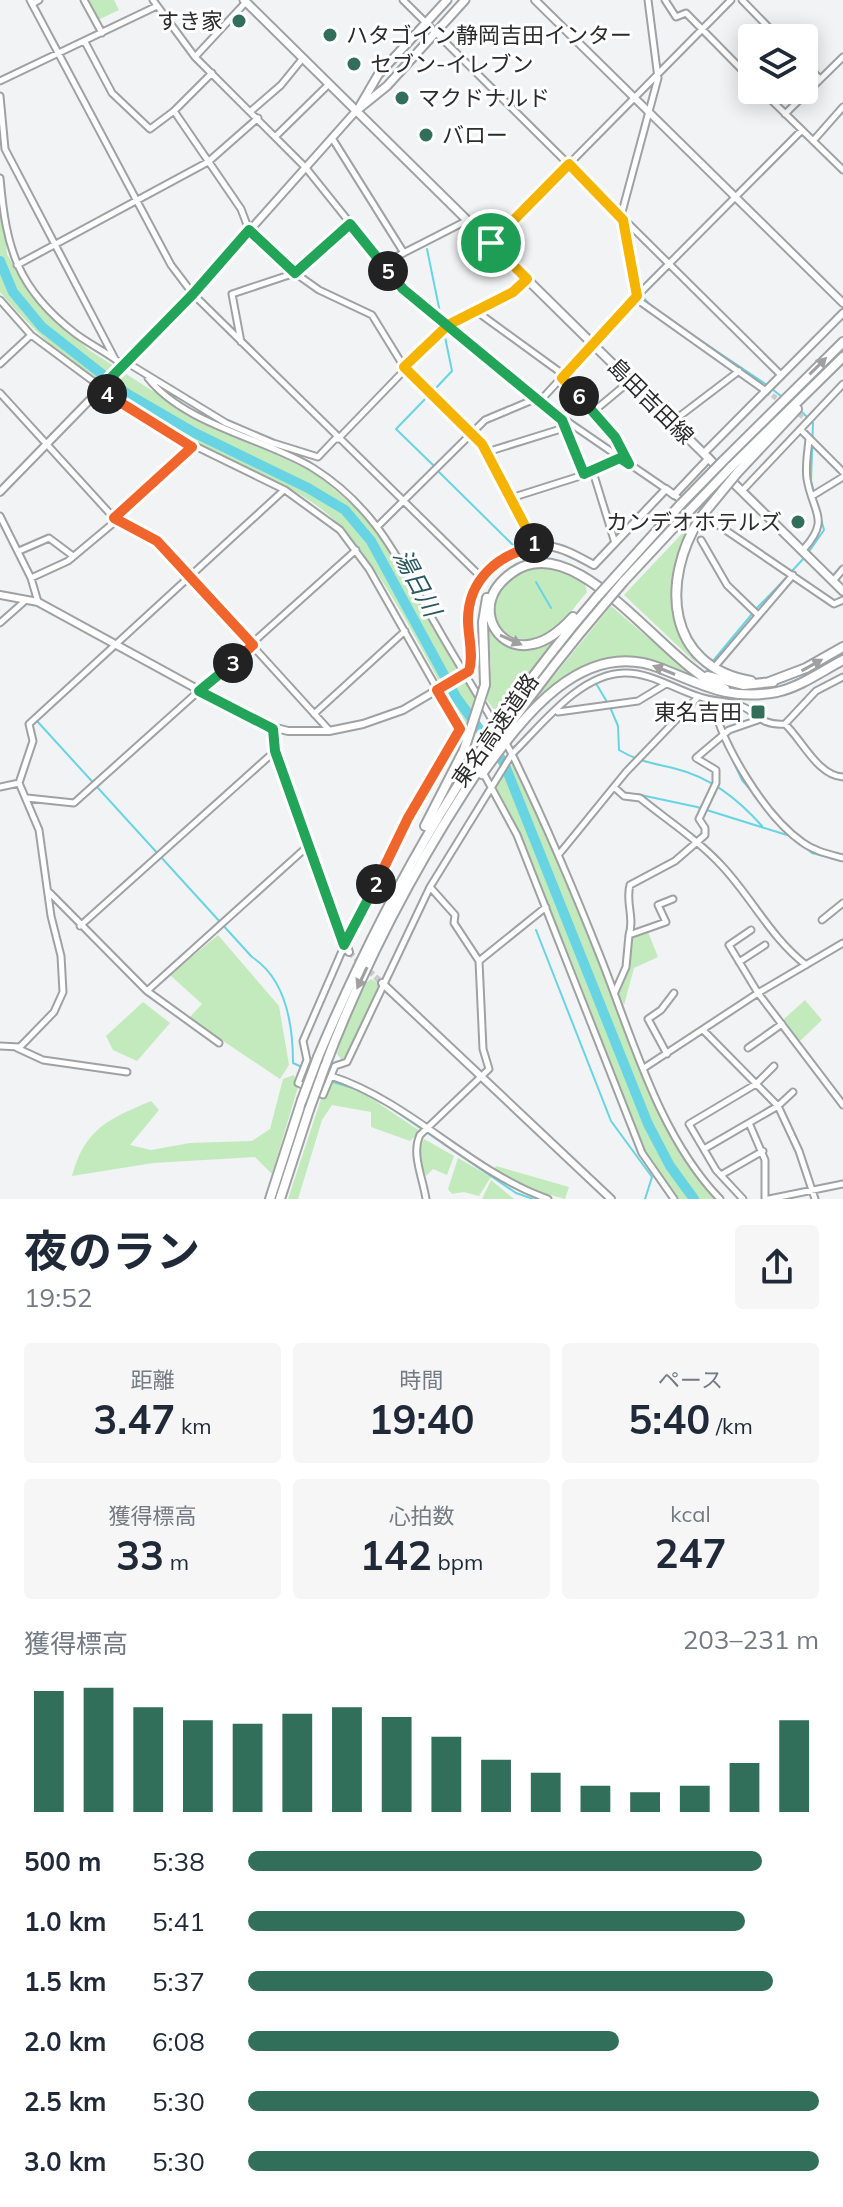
<!DOCTYPE html>
<html lang="ja">
<head>
<meta charset="utf-8">
<style>
	:root { --surface:#fff; --page:#f6f6f7; --text:#1f2937; --muted:#747a83; --accent:#316f5b }
	body { margin:0; font-family:Mulish,"Noto Sans JP",sans-serif; background:var(--page); color:var(--text); height:100vh; display:flex; flex-direction:column; font-size:30px; white-space:nowrap }
	* { box-sizing:border-box; margin:0 }
	p { font-size:26px; color:var(--muted) }
	.icon { flex:none; width:44px; height:44px; fill:none; stroke:currentColor; stroke-width:2; stroke-linecap:round; stroke-linejoin:round }
	.map { position:relative; height:1199px; overflow:hidden }
	.panel { display:flex; flex-direction:column; background:var(--surface); flex:1 }
	.panel>* { flex:none }
	.tools { position:absolute; left:738px; top:24px; display:grid; gap:16px }
	.tools a { display:grid; place-items:center; width:80px; height:80px; border-radius:8px; background:var(--surface); box-shadow:0 4px 20px #0003; font-size:40px }
	.pin { position:absolute; display:grid; place-items:center; width:68px; height:68px; color:#fff; margin:-34px; border:4px solid #fff; border-radius:50%; box-shadow:0 2px 8px #0007 }
	.km { position:absolute; width:40px; height:40px; margin:-20px; border-radius:50%; background:#222; color:#fff; font-size:22px; line-height:40px; text-align:center }
	.round { display:grid; place-items:center; flex:none; width:84px; height:84px; border-radius:8px; background:var(--page) }
	.summary { display:flex; align-items:center; justify-content:space-between; height:136px; padding:0 24px }
	h1 { font-size:44px; font-weight:700; line-height:60px }
	.stats { display:grid; grid-template-columns:repeat(3,1fr); gap:12px; height:136px; padding:8px 24px }
	.stats div { display:grid; align-content:center; border-radius:8px; background:var(--page); text-align:center }
	.stats b { font-size:40px; font-weight:700 }
	.stats small { font-size:22px; font-weight:400 }
	.stats p { font-size:22px }
	.chart { height:224px; padding:16px 24px }
	.chart p { display:flex; justify-content:space-between }
	.chart svg { width:100%; height:144px; margin-top:8px; stroke:var(--accent); stroke-width:6 }
	ul { padding:0 24px; list-style:none; font-size:26px }
	li { display:grid; grid-template-columns:128px 96px 1fr; align-items:center; height:60px }
	li i { height:20px; border-radius:10px; background:var(--accent) }
	.map>svg:first-child { display:block }
	.green { fill:#c2eabc }
	.lines { fill:none; stroke-linecap:round; stroke-linejoin:round }
	.stream { stroke:#68d4e3; stroke-width:2 }
	.river { stroke:#68d4e3; stroke-width:10 }
	.street-tunnel { stroke:#cacbcd; stroke-width:5; stroke-dasharray:5 2.5; stroke-linecap:butt }
	.secondary-tunnel { stroke:#cacbcd; stroke-width:6; stroke-dasharray:6 3; stroke-linecap:butt }
	.street-casing { stroke:#9fa1a3; stroke-width:9 }
	.secondary-casing { stroke:#9fa1a3; stroke-width:10 }
	.primary-casing { stroke:#9fa1a3; stroke-width:11 }
	.highway-casing { stroke:#9fa1a3; stroke-width:12 }
	.street { stroke:#fff; stroke-width:5 }
	.secondary { stroke:#fff; stroke-width:6 }
	.primary { stroke:#fff; stroke-width:7 }
	.highway { stroke:#fff; stroke-width:8 }
	.highway-bridge-casing { stroke:#9fa1a3; stroke-width:12; stroke-linecap:butt }
	.highway-bridge { stroke:#fff; stroke-width:8 }
	.oneway { fill:#a0a0a0 }
	.split-1-casing { stroke:#fff; stroke-width:16 }
	.split-2-casing { stroke:#fff; stroke-width:16 }
	.split-3-casing { stroke:#fff; stroke-width:16 }
	.split-4-casing { stroke:#fff; stroke-width:16 }
	.split-5-casing { stroke:#fff; stroke-width:16 }
	.split-6-casing { stroke:#fff; stroke-width:16 }
	.split-7-casing { stroke:#fff; stroke-width:16 }
	.split-1 { stroke:#f5b400; stroke-width:10 }
	.split-2 { stroke:#f0652b; stroke-width:10 }
	.split-3 { stroke:#22a559; stroke-width:10 }
	.split-4 { stroke:#f0652b; stroke-width:10 }
	.split-5 { stroke:#22a559; stroke-width:10 }
	.split-6 { stroke:#22a559; stroke-width:10 }
	.split-7 { stroke:#f5b400; stroke-width:10 }
	.poi-dot { fill:#316f5b; stroke:#fff; stroke-width:3 }
	.labels { text-anchor:middle; stroke-width:6; stroke-linejoin:round; paint-order:stroke }
	.poi-label { font-size:22px; fill:#2c2c2d; stroke:#fff; text-anchor:start }
	.street-label { font-size:22px; fill:#2c2c2d; stroke:#fff }
	.water-label { font-size:24px; font-style:italic; fill:#29585f; stroke:#fff }
</style>
</head>
<body>
<div class="map">
<svg width="843" height="1199" viewBox="0 0 843 1199">
	<rect width="100%" height="100%" fill="#f1f3f5"/>
	<!-- green -->
	<path class="green" d="M87,0h27l5,10 -21,10z
		M0,172l7,82 23,41 59,55 62,40 77,42 87,41 62,53 100,175 -12,28c-38,-67 -72,-144 -123,-201 -45,-50 -129,-69 -185,-103 -58,-35 -113,-81 -157,-133z
		M691,524c-27,48 -24,94 6,140l-73,-69z
		M533,566l30,3 21,12 3,11c-13,15 -26,36 -46,44 -36,15 -63,-25 -35,-53 7,-8 18,-12 27,-17z
		M611,606l78,67 -3,3c-66,-31 -94,-16 -151,23z
		M487,624c18,28 42,28 70,15l-60,75 -10,-14 4,-35z
		M512,764c25,28 39,75 53,110 34,90 65,181 114,264 12,21 23,44 41,61h-45c-38,-41 -71,-155 -93,-211 -26,-68 -57,-134 -88,-200z
		M648,932l10,25 -24,11 -10,37 -6,-13 8,-17 4,-38z
		M218,935l61,71 10,59 -9,14 -91,-61 13,-14 -32,-29z
		M371,979l8,5 -32,74 -6,1 -4,-5c7,-21 14,-63 34,-75z
		M805,1000l17,20 -23,22 -15,-23z
		M143,1002l27,21 -33,38 -24,-11 -7,-14z
		M294,1075l4,12 -26,87 -17,-17 -102,6 -81,13c13,-48 37,-57 79,-75l8,9 -29,35 21,5 39,-7 62,-2 18,-12 13,-50z
		M332,1080l37,17 51,34 -10,10 -39,-14v-15l-39,-7 -10,15 -24,79h-10l33,-100 3,1z
		M424,1139l30,17 -7,19 -14,-6 -7,7 -8,-21z
		M458,1158l33,19 -12,19 -15,-4 -12,2 -4,-5z
		M496,1166l73,21 -4,12 -53,-15 -19,-14z
		M491,1180l23,19h-32z"/>
	<g class="lines">
		<!-- stream -->
		<path class="stream" d="M651,0l9,70
			M646,132l14,-52
			M427,249l25,122 -17,18
			M640,294l12,13
			M670,320l97,65
			M772,389l9,7
			M428,396l-32,33 37,36
			M799,409l14,14 -2,58 13,49 -16,23
			M439,472l75,74
			M792,571l12,-13
			M536,582l15,26
			M756,609l32,-33
			M713,661l39,-47
			M597,685l10,17
			M708,704l6,14
			M610,707l8,19 1,24c18,11 33,13 54,18 37,9 64,30 89,58
			M37,721l215,236c34,22 41,68 41,106l9,4
			M726,746l16,34 18,21
			M636,794l61,13 90,28
			M779,825l33,28 31,8
			M536,930l75,191 41,56 -7,22
			M333,1082l30,9
			M382,1102l134,91 17,6"/>
		<!-- river -->
		<path class="river" d="M0,261l13,31 29,35 84,66 69,40 113,55 37,22 26,31 85,156 48,66 144,361 22,42 24,33"/>
		<!-- street-tunnel -->
		<path class="street-tunnel" d="M766,391l16,11
			M793,409l10,8"/>
		<!-- secondary-tunnel -->
		<path class="secondary-tunnel" d="M349,952l33,31"/>
		<!-- street casing -->
		<g class="street-casing">
			<path id="street" d="M30,0l141,265 22,29 288,283
				M84,0l18,33
				M153,0l42,57 111,111 97,121 136,113 127,87
				M403,0l378,375
				M665,0l11,17 10,-4 66,67
				M742,0l37,38
				M32,4l7,-4
				M85,42l27,51 38,36 24,-18 67,98 8,21 46,43 24,17 53,25 32,52 69,65 21,32 41,83
				M195,57l51,-55
				M804,63l16,16
				M0,81l157,-75
				M761,90l82,80
				M0,96l5,53 110,210
				M174,111l38,-38
				M251,111l30,-26 22,-27
				M785,114l58,-57
				M276,136l53,-52
				M332,138l72,115
				M813,141l30,-34
				M0,178c6,70 17,111 76,156 15,11 32,19 47,31
				M491,243l240,-243
				M382,264l86,-44
				M17,265l191,-103 50,-44
				M637,295l-15,-83 36,-134 -10,-78
				M635,298l131,93
				M0,300l31,35 121,90 133,65 55,40 29,39 91,160 -52,89 -66,133 -39,90 4,19 -9,23 25,12 8,-19
				M476,311l88,64
				M241,342l-9,-48 63,-21 55,-49
				M126,362l100,61 47,20 45,14 18,-19
				M0,364l31,-29
				M148,378c37,47 116,60 165,90 64,40 87,95 123,157 18,32 38,63 56,95
				M562,378l53,59 14,27
				M0,393l114,125 43,23 172,189
				M539,402l98,-106 165,-166
				M594,411l36,-30
				M672,422l67,-51
				M563,425l21,49
				M801,430l42,42
				M338,439l110,-114 65,-33 14,-13
				M487,452l77,-24
				M593,472l22,71
				M742,491l101,-107
				M674,495l160,109 9,-4
				M812,496l31,-19
				M511,498l82,-26 27,-14
				M0,516l31,62 7,24
				M114,518l78,-71
				M379,525l106,-105 50,-21
				M701,540l26,45 30,29
				M803,550c28,-31 10,-36 4,-71 -2,-13 1,-28 2,-40
				M19,551l30,-13 24,18
				M31,578l37,-17 49,-41
				M833,581l10,-12
				M0,623l26,-23
				M717,664l76,-89
				M712,700c10,45 52,115 90,142 12,9 26,12 41,16
				M558,712l80,-11 28,-17
				M314,714l91,-83
				M785,724c17,16 33,52 58,53
				M507,745l5,9c29,-28 67,-80 112,-81 26,-1 52,17 76,24 12,4 24,4 36,7 22,6 21,22 49,20l31,-33 27,-14
				M485,776l32,59 125,318 32,46
				M0,787l19,-4
				M614,787l10,9 16,2c27,22 58,42 82,68 30,32 49,72 84,99
				M27,798l47,5 282,-253
				M560,853l66,-81 72,-75
				M48,891l99,100 72,52
				M822,920l21,-17
				M80,926l195,-175
				M751,930l-22,15 29,48 85,112
				M629,935c6,-17 -4,-33 1,-50l45,-24 30,-26v-7l-6,-9 17,-36v-13l-20,-12 33,-28 29,-10
				M479,961l67,-54
				M739,962l26,-17
				M147,991l162,-146
				M615,992l11,-25 3,-32 37,-13 -8,-17 15,-6
				M703,1030l75,76 21,45 16,48
				M0,1046l20,1 34,-35 9,-20 -2,-36 -10,-40 -12,-86 -20,-47 14,-42 -4,-17 255,-234
				M17,1048l26,12 84,12
				M748,1048l34,-24
				M667,1054l-19,-35 13,-9 13,-17
				M644,1068l114,-75 85,-50
				M749,1123l16,37v39
				M704,1149l74,-43 15,-14
				M721,1175l42,-24
				M426,1199c-3,-21 -15,-45 -6,-64l69,-66 -6,-20 -4,-88 -25,-38 1,-8 -25,-28
				M548,1199c-79,-28 -137,-97 -217,-123l4,-10 12,-4 83,-175 82,-133c33,68 62,136 90,207 31,79 58,176 118,238
				M743,1199l-27,-29 -27,-46 67,-40 18,-18
				M769,1199l74,-15"/>
		</g>
		<!-- secondary casing -->
		<g class="secondary-casing">
			<path id="secondary" d="M535,0l308,303
				M704,453l139,-140
				M0,492l193,-198 163,-183
				M0,595l38,7 223,122 27,7h41l34,-7 40,-14 66,-39c7,-20 -2,-46 1,-68 4,-33 46,-61 78,-57 16,2 31,11 46,19l72,-76 8,6 35,-37
				M273,729l2,22 74,201
				M382,983l229,216"/>
		</g>
		<!-- primary casing -->
		<g class="primary-casing">
			<path id="primary" d="M244,0l599,591
				M360,106l18,-31 69,-75
				M356,111l31,-25 78,-86"/>
		</g>
		<!-- highway casing -->
		<g class="highway-casing">
			<path id="highway" d="M723,461l120,-119
				M731,467l112,-110
				M737,473l60,-64
				M700,518c-39,62 -35,148 51,163
				M616,576l65,-72
				M623,582l67,-72
				M573,617c-10,11 -25,24 -40,27 -27,7 -49,-18 -42,-44 3,-12 12,-21 22,-28 66,-46 153,96 212,117
				M708,676l35,9 30,-3
				M769,682l37,-14 37,-21
				M485,685l-2,-63 4,-24
				M482,774c40,-56 100,-137 178,-106 43,17 69,33 117,24 23,-5 45,-21 66,-32
				M425,826l39,-76
				M318,1057c72,-171 158,-319 279,-460
				M325,1066c65,-171 162,-325 281,-464
				M270,1199l32,-99
				M280,1199l29,-89"/>
		</g>
		<!-- street -->
		<use href="#street" class="street"/>
		<!-- secondary -->
		<use href="#secondary" class="secondary"/>
		<!-- primary -->
		<use href="#primary" class="primary"/>
		<!-- highway -->
		<use href="#highway" class="highway"/>
		<!-- highway-bridge casing -->
		<g class="highway-bridge-casing">
			<path id="highway-bridge" d="M681,504l42,-43
				M690,510l41,-43
				M700,518l37,-45
				M597,597l19,-21
				M606,602l17,-20
				M464,750l21,-65
				M302,1100l16,-43
				M309,1110l16,-44"/>
		</g>
		<!-- highway-bridge -->
		<use href="#highway-bridge" class="highway-bridge"/>
	</g>
	<!-- one-way arrows -->
	<defs><path id="oneway-solid" d="M-6-.8H1V-3.2L6.5 0L1 3.2V.8H-6Z" transform="scale(2)"/></defs>
	<g class="oneway">
		<use href="#oneway-solid" transform="translate(818 366) rotate(-45)"/>
		<use href="#oneway-solid" transform="translate(511 640) rotate(24)"/>
		<use href="#oneway-solid" transform="translate(812 665) rotate(-29)"/>
		<use href="#oneway-solid" transform="translate(664 670) rotate(-158)"/>
		<use href="#oneway-solid" transform="translate(362 978) rotate(115)"/>
	</g>
	<g class="lines">
		<!-- split-1 casing -->
		<g class="split-1-casing">
			<path id="split-1" d="M491,243l36,36 -14,13 -65,33 -44,42 78,77 52,99"/>
		</g>
		<!-- split-2 casing -->
		<g class="split-2-casing">
			<path id="split-2" d="M376,884l32,-66 52,-89 -23,-39 32,-19c5,-16 -1,-35 -1,-51 0,-40 30,-66 67,-73l-1,-4"/>
		</g>
		<!-- split-3 casing -->
		<g class="split-3-casing">
			<path id="split-3" d="M233,663l-34,28 74,38 2,22 69,194 32,-61"/>
		</g>
		<!-- split-4 casing -->
		<g class="split-4-casing">
			<path id="split-4" d="M107,394l85,53 -78,71 43,23 96,104 -20,18"/>
		</g>
		<!-- split-5 casing -->
		<g class="split-5-casing">
			<path id="split-5" d="M107,394l-7,-5 93,-95 56,-64 46,43 55,-49 38,47"/>
		</g>
		<!-- split-6 casing -->
		<g class="split-6-casing">
			<path id="split-6" d="M388,271l15,18 159,131 22,54 36,-16 9,6 -14,-27 -36,-41"/>
		</g>
		<!-- split-7 casing -->
		<g class="split-7-casing">
			<path id="split-7" d="M491,243l78,-79 54,56 14,76 -75,82 17,18"/>
		</g>
		<!-- split-1 -->
		<use href="#split-1" class="split-1"/>
		<!-- split-2 -->
		<use href="#split-2" class="split-2"/>
		<!-- split-3 -->
		<use href="#split-3" class="split-3"/>
		<!-- split-4 -->
		<use href="#split-4" class="split-4"/>
		<!-- split-5 -->
		<use href="#split-5" class="split-5"/>
		<!-- split-6 -->
		<use href="#split-6" class="split-6"/>
		<!-- split-7 -->
		<use href="#split-7" class="split-7"/>
	</g>
	<!-- markers -->
	<g class="poi-dot">
		<circle cx="239" cy="21" r="8"/>
		<circle cx="330" cy="35" r="8"/>
		<circle cx="354" cy="64" r="8"/>
		<circle cx="402" cy="98" r="8"/>
		<circle cx="426" cy="135" r="8"/>
		<circle cx="798" cy="522" r="8"/>
		<rect x="750" y="704" width="16" height="16" rx="4"/>
	</g>
	<g class="labels">
		<!-- poi labels -->
		<g class="poi-label">
			<text x="223" y="29" text-anchor="end">すき家</text>
			<text x="346" y="43">ハタゴイン静岡吉田インター</text>
			<text x="370" y="72">セブン-イレブン</text>
			<text x="418" y="106">マクドナルド</text>
			<text x="442" y="143">バロー</text>
			<text x="782" y="530" text-anchor="end">カンデオホテルズ</text>
			<text x="742" y="720" text-anchor="end">東名吉田</text>
		</g>
		<!-- street labels -->
		<g class="street-label">
			<text transform="translate(651 401) rotate(45)" y="8">島田吉田線</text>
			<text transform="translate(495 730) rotate(-55)" y="8">東名高速道路</text>
		</g>
		<!-- water labels -->
		<g class="water-label">
			<text transform="translate(417 583) rotate(62)" y="8">湯日川</text>
		</g>
	</g>
</svg>
<div class="tools">
<a><svg class="icon" aria-label="layers" viewBox="0 0 24 24"><path d="M12 4l9 5-9 5-9-5zM3 14l9 5 9-5"/></svg></a>
</div>
<div class="pin" style="left:491px;top:243px;background:#1e9e55"><svg class="icon" aria-label="arrive" viewBox="0 0 24 24"><path d="M6 21V4h12l-3 4 3 4H6"/></svg></div>
<b class="km" style="left:534px;top:543px">1</b>
<b class="km" style="left:376px;top:884px">2</b>
<b class="km" style="left:233px;top:663px">3</b>
<b class="km" style="left:107px;top:394px">4</b>
<b class="km" style="left:388px;top:271px">5</b>
<b class="km" style="left:579px;top:396px">6</b>
</div>
<section class="panel">
<div class="summary"><div><h1>夜のラン</h1><p>19:52</p></div><a class="round"><svg class="icon" aria-label="share" viewBox="0 0 24 24"><path d="M12 15V3M7 8l5-5 5 5M5 13v7h14v-7"/></svg></a></div>
<div class="stats">
<div><p>距離</p><b>3.47<small> km</small></b></div>
<div><p>時間</p><b>19:40</b></div>
<div><p>ペース</p><b>5:40<small> /km</small></b></div>
</div>
<div class="stats">
<div><p>獲得標高</p><b>33<small> m</small></b></div>
<div><p>心拍数</p><b>142<small> bpm</small></b></div>
<div><p>kcal</p><b>247</b></div>
</div>
<div class="chart"><p><span>獲得標高</span>203–231 m</p>
<svg viewBox="0 0 160 44" preserveAspectRatio="none"><path d="M5 44V7M15 44V6M25 44V12M35 44V16M45 44V17M55 44V14M65 44V12M75 44V15M85 44V21M95 44V28M105 44V32M115 44V36M125 44V38M135 44V36M145 44V29M155 44V16"/></svg>
</div>
<ul>
<li><b>500 m</b>5:38<i style="width:90%"></i></li>
<li><b>1.0 km</b>5:41<i style="width:87%"></i></li>
<li><b>1.5 km</b>5:37<i style="width:92%"></i></li>
<li><b>2.0 km</b>6:08<i style="width:65%"></i></li>
<li><b>2.5 km</b>5:30<i style="width:100%"></i></li>
<li><b>3.0 km</b>5:30<i style="width:100%"></i></li>
</ul>
</section>
</body>
</html>
